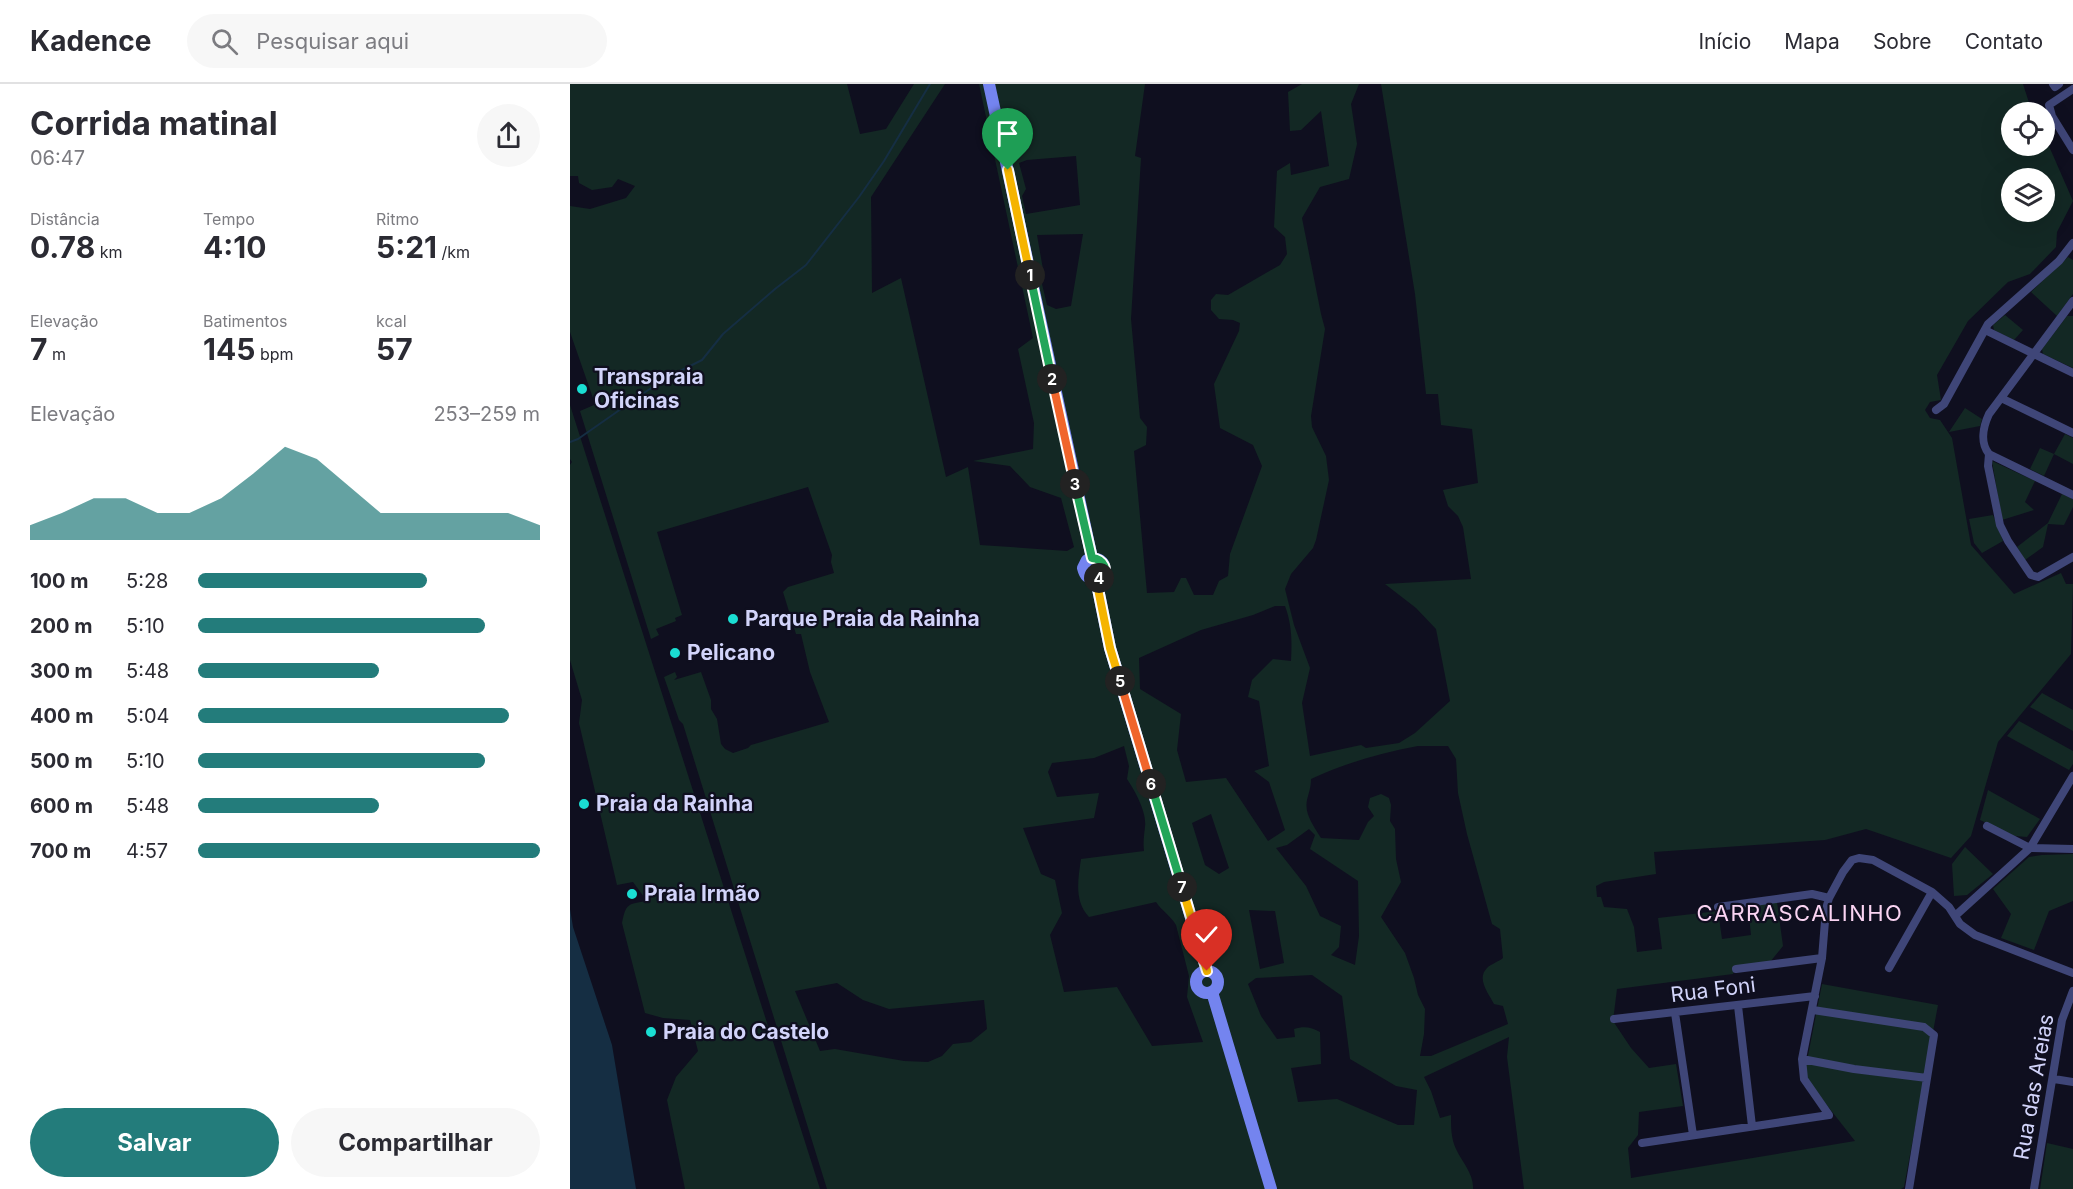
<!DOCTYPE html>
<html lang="pt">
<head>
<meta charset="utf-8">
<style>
	:root { --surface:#fff; --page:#f7f7f7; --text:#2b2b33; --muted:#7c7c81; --line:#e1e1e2; --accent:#237c7b }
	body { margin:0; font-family:Inter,sans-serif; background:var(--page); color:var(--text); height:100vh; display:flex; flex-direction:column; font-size:22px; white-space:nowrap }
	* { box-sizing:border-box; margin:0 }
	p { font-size:20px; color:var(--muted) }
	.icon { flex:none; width:33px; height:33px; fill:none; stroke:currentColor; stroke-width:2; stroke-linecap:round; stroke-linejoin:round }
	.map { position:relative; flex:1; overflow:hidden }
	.sheet { display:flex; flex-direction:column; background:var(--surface); width:570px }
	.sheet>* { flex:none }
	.buttons { position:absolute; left:1431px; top:18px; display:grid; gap:12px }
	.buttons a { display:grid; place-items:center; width:54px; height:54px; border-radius:50%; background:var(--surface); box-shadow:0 6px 24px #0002; font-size:30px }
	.pin { position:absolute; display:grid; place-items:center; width:51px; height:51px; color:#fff; margin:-62px -26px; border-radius:50% 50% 50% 0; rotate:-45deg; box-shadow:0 0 6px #0007 }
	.pin .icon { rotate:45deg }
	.km { position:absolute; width:30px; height:30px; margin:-15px; border-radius:50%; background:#222; color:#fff; font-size:16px; line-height:30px; text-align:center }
	.round { display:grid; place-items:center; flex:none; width:63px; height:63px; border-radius:32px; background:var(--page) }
	.overview { display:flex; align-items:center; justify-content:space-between; height:102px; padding:0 30px }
	h1 { font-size:33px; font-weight:700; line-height:45px }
	.stats { display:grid; grid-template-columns:repeat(3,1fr); gap:9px; height:102px; padding:6px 30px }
	.stats div { display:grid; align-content:center }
	.stats b { font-size:30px; font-weight:700 }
	.stats small { font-size:16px; font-weight:400 }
	.stats p { font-size:16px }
	.chart { height:168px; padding:12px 30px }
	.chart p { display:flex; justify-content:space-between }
	.chart svg { width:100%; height:108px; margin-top:6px; fill:var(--accent); opacity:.7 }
	.cta { display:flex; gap:12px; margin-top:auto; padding:12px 30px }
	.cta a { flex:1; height:69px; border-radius:36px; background:var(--accent); color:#fff; font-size:24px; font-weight:700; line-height:69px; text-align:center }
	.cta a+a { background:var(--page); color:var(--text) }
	ul { padding:0 30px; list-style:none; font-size:20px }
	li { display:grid; grid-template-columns:96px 72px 1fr; align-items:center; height:45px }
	li i { height:15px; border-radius:8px; background:var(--accent) }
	header { display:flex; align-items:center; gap:36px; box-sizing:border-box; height:84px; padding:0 30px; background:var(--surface); border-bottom:2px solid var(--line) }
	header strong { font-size:28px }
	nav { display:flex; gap:33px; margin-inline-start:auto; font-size:21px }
	.search { width:420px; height:54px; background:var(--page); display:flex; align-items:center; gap:15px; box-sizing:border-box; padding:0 21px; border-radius:33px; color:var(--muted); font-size:22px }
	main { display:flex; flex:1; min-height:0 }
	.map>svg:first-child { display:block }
	.green { fill:#132824; fill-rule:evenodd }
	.water { fill:#152e43 }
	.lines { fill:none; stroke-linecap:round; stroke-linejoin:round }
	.stream { stroke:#152e43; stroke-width:2 }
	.minor { stroke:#3f4678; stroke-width:8 }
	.secondary { stroke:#7484ef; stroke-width:12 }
	.split-1-casing { stroke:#fff; stroke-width:12 }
	.split-2-casing { stroke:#fff; stroke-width:12 }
	.split-3-casing { stroke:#fff; stroke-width:12 }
	.split-4-casing { stroke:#fff; stroke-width:12 }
	.split-5-casing { stroke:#fff; stroke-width:12 }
	.split-6-casing { stroke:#fff; stroke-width:12 }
	.split-7-casing { stroke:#fff; stroke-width:12 }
	.split-8-casing { stroke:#fff; stroke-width:12 }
	.split-1 { stroke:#f5b400; stroke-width:8 }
	.split-2 { stroke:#22a559; stroke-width:8 }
	.split-3 { stroke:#f0652b; stroke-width:8 }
	.split-4 { stroke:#22a559; stroke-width:8 }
	.split-5 { stroke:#f5b400; stroke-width:8 }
	.split-6 { stroke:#f0652b; stroke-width:8 }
	.split-7 { stroke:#22a559; stroke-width:8 }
	.split-8 { stroke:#f5b400; stroke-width:8 }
	.poi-dot { fill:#1aded3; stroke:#0f0f1f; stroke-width:2 }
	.labels { text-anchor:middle; stroke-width:4.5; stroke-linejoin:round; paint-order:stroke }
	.poi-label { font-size:21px; font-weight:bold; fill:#d2d4fa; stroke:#0f0f1f; text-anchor:start }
	.street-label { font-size:21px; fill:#d2d4fa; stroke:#0f0f1f }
	.neighbourhood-label { font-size:22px; letter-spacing:1.5px; fill:#fad4f2; stroke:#0f0f1f }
</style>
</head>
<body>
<header>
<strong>Kadence</strong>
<div class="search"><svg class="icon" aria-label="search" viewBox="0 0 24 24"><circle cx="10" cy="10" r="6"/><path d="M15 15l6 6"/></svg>Pesquisar aqui</div>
<nav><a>Início</a><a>Mapa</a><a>Sobre</a><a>Contato</a></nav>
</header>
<main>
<section class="sheet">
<div class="overview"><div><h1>Corrida matinal</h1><p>06:47</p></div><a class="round"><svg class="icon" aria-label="share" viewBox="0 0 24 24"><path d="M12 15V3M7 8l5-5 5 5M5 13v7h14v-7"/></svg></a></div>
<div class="stats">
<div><p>Distância</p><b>0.78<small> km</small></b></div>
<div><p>Tempo</p><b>4:10</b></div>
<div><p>Ritmo</p><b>5:21<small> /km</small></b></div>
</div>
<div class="stats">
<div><p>Elevação</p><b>7<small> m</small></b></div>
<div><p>Batimentos</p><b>145<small> bpm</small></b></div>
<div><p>kcal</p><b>57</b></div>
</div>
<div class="chart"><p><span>Elevação</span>253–259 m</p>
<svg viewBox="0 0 160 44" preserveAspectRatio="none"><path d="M0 44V38L10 33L20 27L30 27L40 33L50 33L60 27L70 17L80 6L90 11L100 22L110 33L120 33L130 33L140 33L150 33L160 38V44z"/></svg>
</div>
<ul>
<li><b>100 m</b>5:28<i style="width:67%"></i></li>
<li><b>200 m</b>5:10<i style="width:84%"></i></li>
<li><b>300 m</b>5:48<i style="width:53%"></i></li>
<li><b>400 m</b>5:04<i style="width:91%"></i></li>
<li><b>500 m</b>5:10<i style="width:84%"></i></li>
<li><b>600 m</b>5:48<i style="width:53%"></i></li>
<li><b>700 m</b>4:57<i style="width:100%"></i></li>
</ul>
<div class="cta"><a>Salvar</a><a>Compartilhar</a></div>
</section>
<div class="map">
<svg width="1503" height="1105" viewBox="0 0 1503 1105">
	<rect width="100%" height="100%" fill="#0f0f1f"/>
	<!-- green -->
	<path class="green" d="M0,0h277l13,50 26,-5 28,-45h31l-74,113 1,96 29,-15 45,199 22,-10 12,78 87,6 7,-4 -13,-49 -31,-11 -20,-21 -37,-5 60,-12 1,-26 -16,-74 15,-11 -54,-254h166l-10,72 6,2 -10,161 9,99 7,9 -1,18 -12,6 13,142 27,-1 7,-14h5l8,17h19l6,-14 9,-5 2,-22 32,-88 -9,-21 -33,-17 -6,-44 25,-53 1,-8 -7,-3 -14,-1 -8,-9v-10l5,-6 12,1 52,-30 7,-11 -2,-17 -11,-10 3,-56 13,-8 1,12 38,-9 -8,-55 -20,19 -11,1 -2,-39 14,-8h57l-8,20 6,40 -8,35 -29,8 -18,31 19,96 4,15 -14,87 1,11 14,29 3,24 -13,60 -3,8 -22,26 -6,15 9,36 16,43 -8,35 8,53 51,-11 5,3 33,-5 16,-10 35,-32 -14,-72 -20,-21 -31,-24 86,-5 -8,-52 -5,-11 -10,-10 -5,-16 35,-7 -6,-54 -31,-4 -3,-31h-12l-11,-100 -34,-210h642l9,28h-20v34h32l1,-9 28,64 -16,31 -1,15 -26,27 -22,8 -40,39 -31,54 4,25 -11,2 -5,8 5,8 10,2 12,18 19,107 43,49 47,-21 5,11h7l-2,70 -73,88 -27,94 -20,22 -85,-29 -41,11 -171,12 2,22 -52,8 -8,4 1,11h4l3,10 23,2 7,18 3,25 25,-3 -4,-31 60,-7 4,28 29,-4 -3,-29 29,-4 6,44 -13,16 -35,4 -2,8 -116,15 -4,32 18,27 18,20 27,-4 7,42 -44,6 -1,23 -10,13 3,30 224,-37 -47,-60 -3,-10 17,-87 116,21 -34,182 -3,2h-377l-17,-132 2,-20 -85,40 7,14 9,27 11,-3c0,13 0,23 5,34 6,13 18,25 17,40h-646l-144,-465 -4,-4 -15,-43 11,-5 2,5 -3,3 27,-8 10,28v9l6,10 4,25 4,5 8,4 15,-5 3,-3 78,-23 -19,-50 -9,-38h-5l-13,-42 5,-5 46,-14 -3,-11 1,-7 -24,-68 -151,45 25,83 -7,3 1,3 -20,8 3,6 -8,4 -71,-228 14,-6v-4l-24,-69v-126l20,3 36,-11 9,-12 -17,-7 -6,8 -20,3 -13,-7 -1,-7h-8zM506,72l4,49 -54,9 -4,-18 4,-7 -7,-26 8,-3zM1442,94h32v34h-32zM513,150l-12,72 -15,3 -9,-4 -5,-21 2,-9 -7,-40zM705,522h10c7,19 7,35 6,55l-18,-2 -21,21 -4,17 11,4 10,65 -15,5 15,11 16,48 -17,11 -42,-63 -40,4 -9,-32 4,-36 -41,-25 -1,-31 62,-28 52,-15zM554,662l5,20 -2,13c8,12 20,33 18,48 -1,9 -2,15 -1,24l-63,8c-3,21 -7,42 8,58l67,-15c6,9 15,14 20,23l13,51 -2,21 16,45 -51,4 -35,-59 -53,5 -14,-57 12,-22 -7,-33 -14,-6 -18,-46 71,-10 5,-25 -42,4 -9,-25 4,-9 42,-5zM848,662h30l8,13 2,34 9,41 25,90 8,5 3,29c-5,4 -12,6 -16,10 -11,11 2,26 7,36l9,2 5,18 -77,32h-11l4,-22 1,-25 -7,-14 -4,-17 -9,-25 -24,-36 20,-35 -5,-23 -1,-30 -5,-8 1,-16 -2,-7 -8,-4 -11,4 -2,9 6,9 -6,6 -9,18 -38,-2c-7,-12 -17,-24 -14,-38 2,-8 4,-13 4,-21 34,-16 70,-26 107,-33zM641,730l18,54 -10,6 -14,-9 -13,-42zM739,745l6,6 -5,14 48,32 1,55 -4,29 -24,-10 8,-8 2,-21 -21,-10 -14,-30 -30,-38 11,-3zM679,826l26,1 9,52 -24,6zM742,891l30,21 8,63 46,27 21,4 -3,35h-16l-61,-26 -39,3 -7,-34 30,-4 -1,-32c-9,-5 -16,-6 -26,-3l1,8 -18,2 -16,-23 -13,-32 8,-6zM267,899l26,17 26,9 95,-9 3,29 -16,13 -18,2 -11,12 -14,6 -24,-1 -69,-12 -15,2 -25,-60z
		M1498,173l5,3v34l-16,22 -26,-24z
		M1435,231l18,15 -9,10 -20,-10 -1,-5z
		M1497,232h6v52l-30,-14 -1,-5z
		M0,321l7,22 243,762h-135l-18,-89 9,-23 22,-26 -8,-31 -27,-2 -18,-5 -23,-90c4,-20 6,-19 25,-22l-14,-19 -16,3 -38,-162 3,-23 -12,-40v-195l2,-3 -2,-3z
		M1395,324l17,11 -2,7 -31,6z
		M1495,350l8,4v26l-19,-10 -10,22 -14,-7 10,-21 14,6z
		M1422,377l43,20 -10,21 9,8 -32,10z
		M1492,410l11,5v8l-9,18 -16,-1 -5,23 -18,13 -8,-13 31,-24z
		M1423,431l10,26 -21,12 -8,-10 -5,-24z
		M1472,609l31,17v21l-43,-24z
		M1449,637l54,30v13l-4,6 -62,-34z
		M1418,706l52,29 -13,18 -12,-1 -35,-16z
		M1395,763l28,27 -26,21 -13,1 -2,-32z
		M1503,770v47l-24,10 -15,39 -33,-12 10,-24 -18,-25 36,-32 13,-2z
		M1477,1059l26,6v40h-33z"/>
	<!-- water -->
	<path class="water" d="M0,825l3,18 39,118 24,144h-66z"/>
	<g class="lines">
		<!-- stream -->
		<path class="stream" d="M0,358l8,-3 86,-60 38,-19 21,-26 52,-45 31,-24 53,-68 25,-36 46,-77"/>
		<!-- minor -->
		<path class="minor" d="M1483,0l2,3 4,-3
			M1503,5l-24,16 3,11 21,34
			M1503,217l-84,113c-6,13 -9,29 0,40l-1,12 12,59 8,16 23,34 7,2 35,-20
			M1415,246l88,43
			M1431,314l72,35
			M1366,326l8,-6 44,-80 71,-63 14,-18
			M1419,370l84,41
			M1417,742l43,22 43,1
			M1148,823l94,-13 17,4
			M1385,832l75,-68 43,-72
			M1319,884l43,-76
			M1166,885l86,-11
			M1168,922l14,120
			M1243,926l111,17 10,8 -25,154
			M1105,929l18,122
			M1044,935l201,-23
			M1232,975l52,10 73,9
			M1484,995l19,3
			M1072,1059l187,-28 -25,-36 -2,-20 20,-101 4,-49 3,-11 14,-26 9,-12 7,-2 14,2 59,32 17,15 11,17 15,11 98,38
			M1464,1105l28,-169 11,-29"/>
		<!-- secondary -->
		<path class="secondary" d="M419,0l103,474
			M522,474l-5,2 -4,8c2,8 5,11 13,11
			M522,474c14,1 17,14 4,21
			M526,495l14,69 97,323
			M626 898a11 11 0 1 1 22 0a11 11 0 1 1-22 0Z
			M642,908l59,197"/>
	</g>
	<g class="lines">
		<!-- split-1 casing -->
		<g class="split-1-casing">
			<path id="split-1" d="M438,86l22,105"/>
		</g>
		<!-- split-2 casing -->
		<g class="split-2-casing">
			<path id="split-2" d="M460,191l22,104"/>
		</g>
		<!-- split-3 casing -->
		<g class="split-3-casing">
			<path id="split-3" d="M482,295l23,105"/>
		</g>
		<!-- split-4 casing -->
		<g class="split-4-casing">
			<path id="split-4" d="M505,400l17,74c11,1 19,13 7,20"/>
		</g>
		<!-- split-5 casing -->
		<g class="split-5-casing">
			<path id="split-5" d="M529,494l-3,1 14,69 10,33"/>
		</g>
		<!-- split-6 casing -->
		<g class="split-6-casing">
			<path id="split-6" d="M550,597l31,103"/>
		</g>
		<!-- split-7 casing -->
		<g class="split-7-casing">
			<path id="split-7" d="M581,700l31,103"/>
		</g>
		<!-- split-8 casing -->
		<g class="split-8-casing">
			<path id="split-8" d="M612,803l25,84"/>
		</g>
		<!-- split-1 -->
		<use href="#split-1" class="split-1"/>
		<!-- split-2 -->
		<use href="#split-2" class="split-2"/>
		<!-- split-3 -->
		<use href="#split-3" class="split-3"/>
		<!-- split-4 -->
		<use href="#split-4" class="split-4"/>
		<!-- split-5 -->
		<use href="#split-5" class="split-5"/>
		<!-- split-6 -->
		<use href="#split-6" class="split-6"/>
		<!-- split-7 -->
		<use href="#split-7" class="split-7"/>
		<!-- split-8 -->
		<use href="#split-8" class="split-8"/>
	</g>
	<!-- markers -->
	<g class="poi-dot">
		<circle cx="12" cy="305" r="6"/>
		<circle cx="163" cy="535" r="6"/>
		<circle cx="105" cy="569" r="6"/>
		<circle cx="14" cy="720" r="6"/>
		<circle cx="62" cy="810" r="6"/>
		<circle cx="81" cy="948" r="6"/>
	</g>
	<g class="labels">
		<!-- poi labels -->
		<g class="poi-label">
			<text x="24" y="300">Transpraia<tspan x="24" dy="24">Oficinas</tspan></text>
			<text x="175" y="542">Parque Praia da Rainha</text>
			<text x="117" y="576">Pelicano</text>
			<text x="26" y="727">Praia da Rainha</text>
			<text x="74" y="817">Praia Irmão</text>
			<text x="93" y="955">Praia do Castelo</text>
		</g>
		<!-- street labels -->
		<g class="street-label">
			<text transform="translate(1143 906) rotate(-7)" y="7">Rua Foni</text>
			<text transform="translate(1464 1003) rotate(-80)" y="7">Rua das Areias</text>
		</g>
		<!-- neighbourhood labels -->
		<g class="neighbourhood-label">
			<text x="1230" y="837">CARRASCALINHO</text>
		</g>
	</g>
</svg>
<div class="buttons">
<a><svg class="icon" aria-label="locate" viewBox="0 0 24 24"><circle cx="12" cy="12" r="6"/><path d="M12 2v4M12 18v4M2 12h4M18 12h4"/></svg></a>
<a><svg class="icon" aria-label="layers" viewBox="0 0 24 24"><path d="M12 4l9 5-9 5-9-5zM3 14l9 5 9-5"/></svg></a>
</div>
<div class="pin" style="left:438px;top:86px;background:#1e9e55"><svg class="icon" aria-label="arrive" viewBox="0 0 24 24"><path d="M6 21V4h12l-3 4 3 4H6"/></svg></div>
<div class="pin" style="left:637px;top:887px;background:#d93025"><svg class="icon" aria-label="check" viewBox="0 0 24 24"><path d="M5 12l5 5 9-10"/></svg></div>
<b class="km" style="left:460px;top:191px">1</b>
<b class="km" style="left:482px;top:295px">2</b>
<b class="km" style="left:505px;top:400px">3</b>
<b class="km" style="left:529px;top:494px">4</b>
<b class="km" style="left:550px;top:597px">5</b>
<b class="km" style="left:581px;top:700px">6</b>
<b class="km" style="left:612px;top:803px">7</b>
</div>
</main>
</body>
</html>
